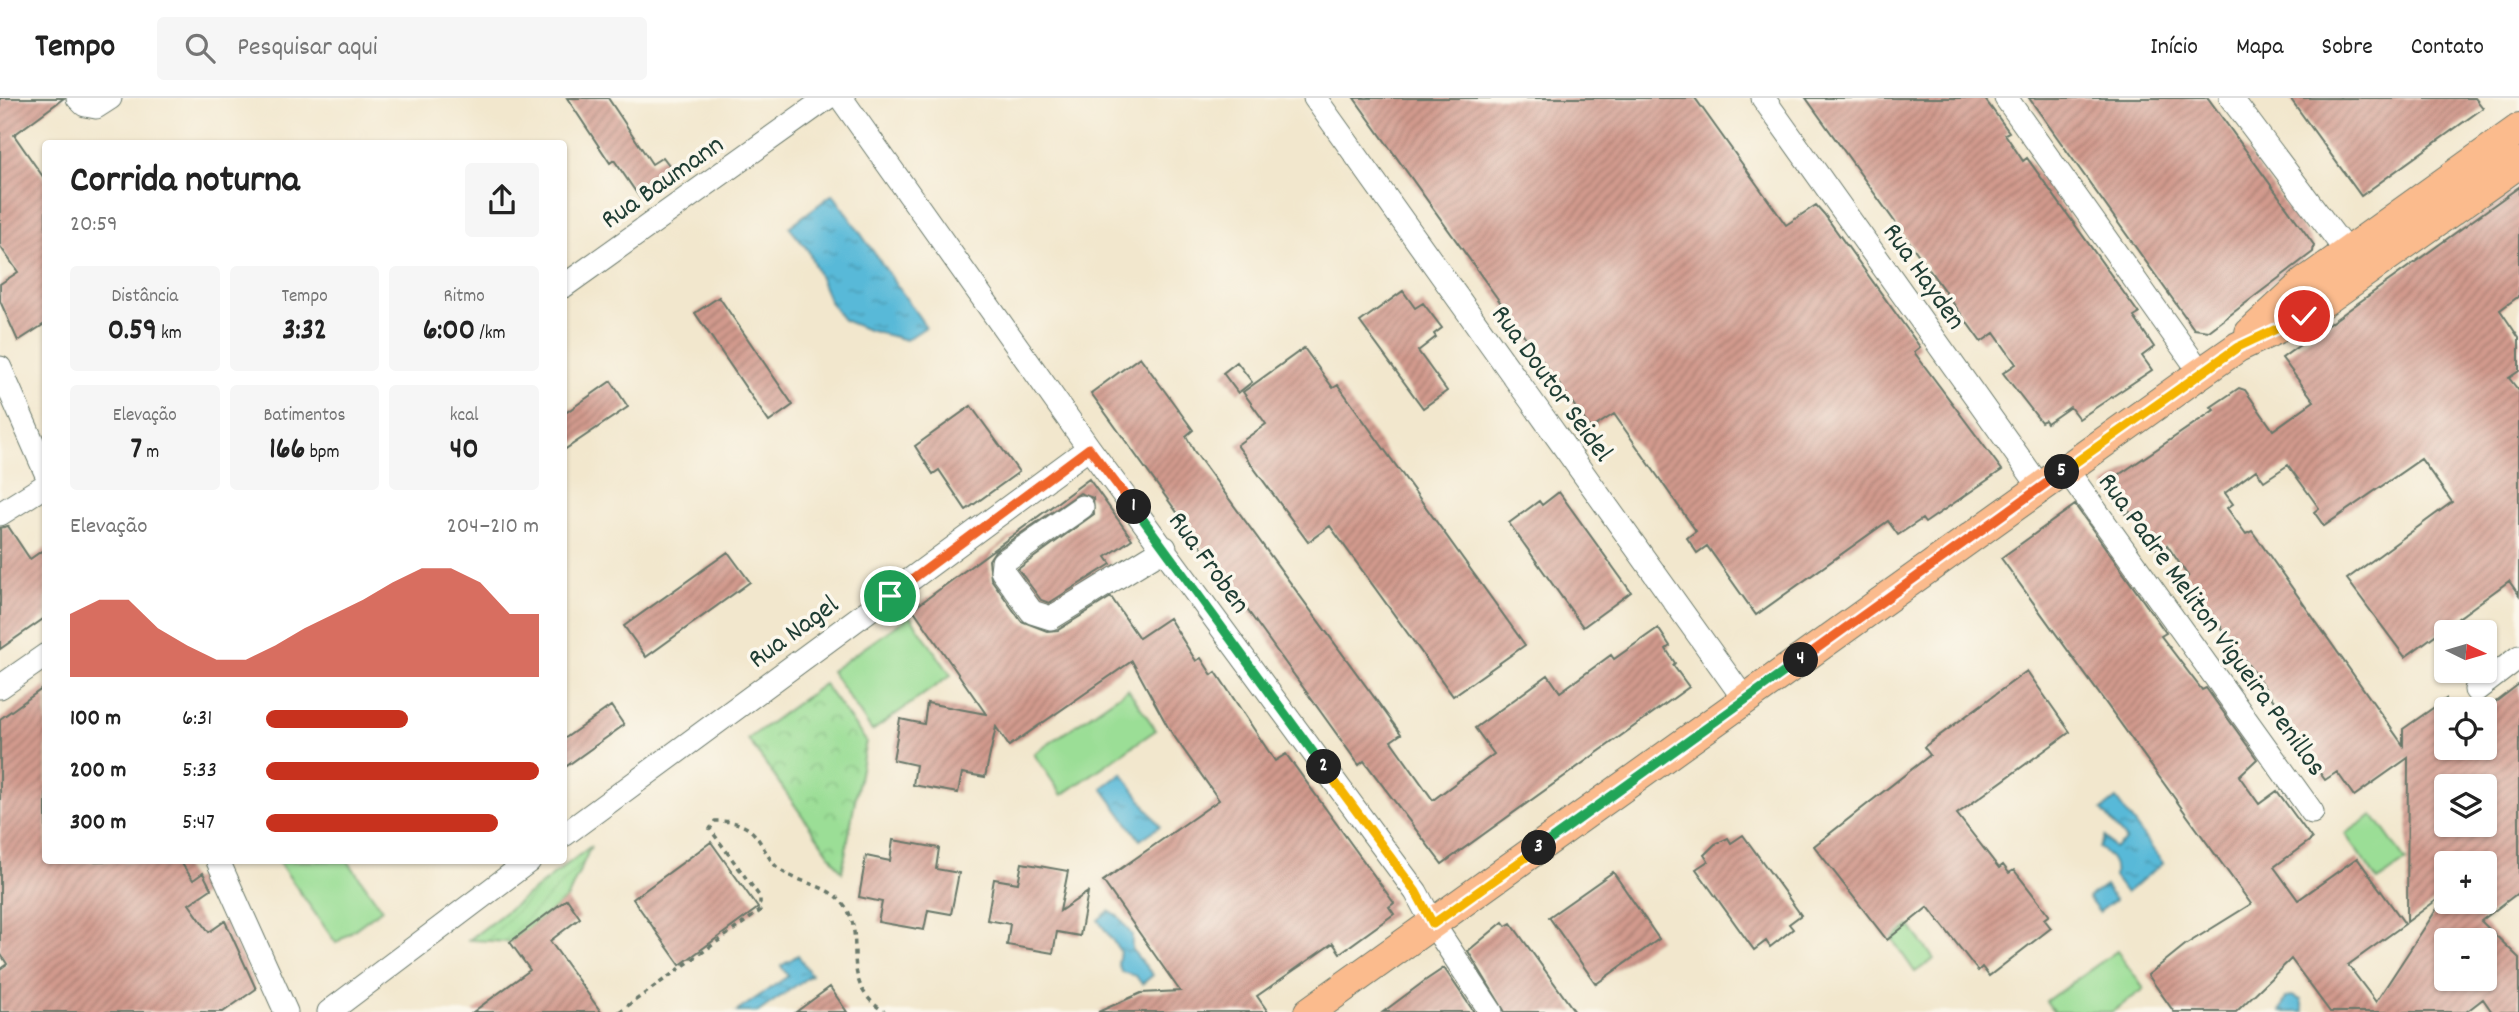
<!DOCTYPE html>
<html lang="pt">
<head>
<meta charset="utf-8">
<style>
	:root { --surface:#fff; --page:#f6f6f6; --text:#222; --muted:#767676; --line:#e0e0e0; --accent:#c8321e }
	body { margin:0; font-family:Dekko,sans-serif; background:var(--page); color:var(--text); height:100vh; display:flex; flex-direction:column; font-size:26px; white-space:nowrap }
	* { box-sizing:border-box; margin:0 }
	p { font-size:23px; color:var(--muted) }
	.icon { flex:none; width:38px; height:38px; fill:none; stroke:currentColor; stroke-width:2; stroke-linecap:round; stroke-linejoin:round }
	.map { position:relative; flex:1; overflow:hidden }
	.panel { position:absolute; left:42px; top:42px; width:525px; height:724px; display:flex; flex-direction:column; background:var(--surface); border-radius:7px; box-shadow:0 2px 5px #0004 }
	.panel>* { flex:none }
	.needle { width:46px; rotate:95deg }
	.controls { position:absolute; left:2434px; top:522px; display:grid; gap:14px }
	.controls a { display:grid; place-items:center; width:63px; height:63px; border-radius:7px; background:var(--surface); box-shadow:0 2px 5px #0004; font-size:35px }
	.pin { position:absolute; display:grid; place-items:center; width:60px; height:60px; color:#fff; margin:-30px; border:4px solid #fff; border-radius:50%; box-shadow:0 2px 7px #0007 }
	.km { position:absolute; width:35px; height:35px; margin:-18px; border-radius:50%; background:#222; color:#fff; font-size:19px; line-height:35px; text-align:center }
	.round { display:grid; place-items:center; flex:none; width:74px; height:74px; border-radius:7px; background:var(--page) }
	.head { display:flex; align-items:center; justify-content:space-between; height:119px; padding:0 28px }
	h1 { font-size:38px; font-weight:700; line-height:52px }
	.metrics { display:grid; grid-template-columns:repeat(3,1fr); gap:10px; height:119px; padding:7px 28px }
	.metrics div { display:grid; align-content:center; border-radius:7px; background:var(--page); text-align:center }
	.metrics b { font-size:30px; font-weight:700 }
	.metrics small { font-size:19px; font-weight:400 }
	.metrics p { font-size:19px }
	.chart { height:196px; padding:14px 28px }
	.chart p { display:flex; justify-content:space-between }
	.chart svg { width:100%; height:126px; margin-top:7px; fill:var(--accent); opacity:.7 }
	ul { padding:0 28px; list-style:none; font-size:23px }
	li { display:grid; grid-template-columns:112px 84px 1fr; align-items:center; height:52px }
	li i { height:18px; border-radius:9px; background:var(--accent) }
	header { display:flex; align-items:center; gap:42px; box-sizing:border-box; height:98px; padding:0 35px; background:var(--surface); border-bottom:2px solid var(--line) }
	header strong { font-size:33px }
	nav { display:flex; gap:38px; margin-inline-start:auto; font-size:24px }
	.search { width:490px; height:63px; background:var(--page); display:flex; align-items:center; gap:18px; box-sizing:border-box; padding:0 24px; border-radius:7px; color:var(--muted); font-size:26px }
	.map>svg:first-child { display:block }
	.grass { fill:#9bde96; stroke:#5d8e65; stroke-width:2 }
	.park { fill:url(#park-crowns); stroke:#5d8e65; stroke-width:2 }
	.garden { fill:url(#garden-furrows); stroke:#5d8e65; stroke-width:2 }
	.water { fill:url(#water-ripples); stroke:#3c7b86; stroke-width:2 }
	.building { fill:url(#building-hatch); fill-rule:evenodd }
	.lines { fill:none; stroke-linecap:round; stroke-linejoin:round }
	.minor-casing { stroke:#69786a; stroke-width:25 }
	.major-casing { stroke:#69786a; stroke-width:32 }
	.path { stroke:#69786a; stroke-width:3.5; stroke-dasharray:5 5; stroke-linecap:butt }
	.minor { stroke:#fff; stroke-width:23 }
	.major { stroke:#fbbb8d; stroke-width:30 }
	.split-1-casing { stroke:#fff; stroke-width:14 }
	.split-2-casing { stroke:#fff; stroke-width:14 }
	.split-3-casing { stroke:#fff; stroke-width:14 }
	.split-4-casing { stroke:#fff; stroke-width:14 }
	.split-5-casing { stroke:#fff; stroke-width:14 }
	.split-6-casing { stroke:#fff; stroke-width:14 }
	.split-1 { stroke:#f0652b; stroke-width:9 }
	.split-2 { stroke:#22a559; stroke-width:9 }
	.split-3 { stroke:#f5b400; stroke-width:9 }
	.split-4 { stroke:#22a559; stroke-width:9 }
	.split-5 { stroke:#f0652b; stroke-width:9 }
	.split-6 { stroke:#f5b400; stroke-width:9 }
	.labels { text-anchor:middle; stroke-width:7; stroke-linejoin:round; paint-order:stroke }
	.street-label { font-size:28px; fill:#1f3d34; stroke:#fbf7ec }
</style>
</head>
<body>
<header>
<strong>Tempo</strong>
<div class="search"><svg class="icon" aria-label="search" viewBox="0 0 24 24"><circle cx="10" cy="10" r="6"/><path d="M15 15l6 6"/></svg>Pesquisar aqui</div>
<nav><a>Início</a><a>Mapa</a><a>Sobre</a><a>Contato</a></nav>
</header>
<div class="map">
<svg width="2519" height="914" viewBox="0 0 2519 914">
	<defs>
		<pattern id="park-crowns" width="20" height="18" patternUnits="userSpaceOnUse" patternTransform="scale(1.75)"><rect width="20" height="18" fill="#9bde96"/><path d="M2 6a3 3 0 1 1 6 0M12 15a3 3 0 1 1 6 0" fill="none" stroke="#85bf82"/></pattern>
		<pattern id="garden-furrows" width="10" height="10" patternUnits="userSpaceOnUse" patternTransform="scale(1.75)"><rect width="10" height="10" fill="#9bde96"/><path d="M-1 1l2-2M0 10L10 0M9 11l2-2" fill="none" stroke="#85bf82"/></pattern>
		<pattern id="water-ripples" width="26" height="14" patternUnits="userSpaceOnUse" patternTransform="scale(1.75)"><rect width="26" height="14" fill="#59b9d8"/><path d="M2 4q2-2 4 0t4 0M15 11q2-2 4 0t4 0" fill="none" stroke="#4998b0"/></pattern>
		<pattern id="building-hatch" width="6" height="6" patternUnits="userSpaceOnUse" patternTransform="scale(1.75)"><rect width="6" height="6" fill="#d29a8d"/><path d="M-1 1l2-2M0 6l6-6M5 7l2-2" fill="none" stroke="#aa7f74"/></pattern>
	</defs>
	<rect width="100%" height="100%" fill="#fbf7ec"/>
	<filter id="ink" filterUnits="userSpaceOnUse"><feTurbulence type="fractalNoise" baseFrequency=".0143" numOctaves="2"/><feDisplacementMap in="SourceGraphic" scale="14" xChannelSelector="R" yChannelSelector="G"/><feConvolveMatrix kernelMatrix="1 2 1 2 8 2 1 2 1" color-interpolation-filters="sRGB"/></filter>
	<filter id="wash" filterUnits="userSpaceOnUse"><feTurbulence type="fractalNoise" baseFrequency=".00686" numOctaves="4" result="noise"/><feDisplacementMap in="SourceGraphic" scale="28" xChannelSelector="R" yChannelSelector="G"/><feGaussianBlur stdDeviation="1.57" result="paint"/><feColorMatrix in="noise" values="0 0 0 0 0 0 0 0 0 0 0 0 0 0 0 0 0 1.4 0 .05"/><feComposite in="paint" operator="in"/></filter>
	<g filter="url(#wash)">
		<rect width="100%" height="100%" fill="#f2e7cd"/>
		<!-- grass -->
		<path class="grass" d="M910,518l41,59 -79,56 -41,-60z
			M1128,591l28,41 -94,65 -28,-41z
			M2373,717l33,46 -28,20 -33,-47z
			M278,763h70l34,48 -46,34z
			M1910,828l24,33 -19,13 -23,-33z
			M2117,853l27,38 -32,23h-58l-8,-11z"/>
		<!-- park -->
		<path class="park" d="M824,586l42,57 -24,131 -94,-133z"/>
		<!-- garden -->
		<path class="garden" d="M591,748l-24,53 -57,43 -41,-2z"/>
		<!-- water -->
		<path class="water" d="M833,96l93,133 -20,13 -38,-10 -25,-10 -12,-16 -23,-54 -19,-23z
			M1122,675l38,53 -20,14 -38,-52z
			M2116,701l47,64 -37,30 -12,-16c2,-14 -4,-22 -15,-29l6,-11 9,11 12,-8 -24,-30z
			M2105,788l10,14 -16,12 -11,-14z
			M1109,813l10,6 13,18v15l21,25 -11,9 -6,-8 -14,-4 -4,-8 2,-13 -22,-31z
			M798,857l13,20 -53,37h-22l52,-36 -7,-10z
			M2292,898l9,4 3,12h-24l6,-15z"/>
		<g id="blocks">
			<!-- building -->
			<path class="building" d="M0,0h64l-50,37 32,46v142l-28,18 -18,-40v-17l18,-12 -18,-26z
				M567,0h41l44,66 11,-7 12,16 -35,25 -26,-38 -4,3z
				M1354,0h341l91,127 30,-20 8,9 96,133 -6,5 88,118 -77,53 -3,-4 -24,16 -10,-14 -132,94 -49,-69 -10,7 -10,-15 9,-7 -82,-117 -23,15z
				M1806,0h178l25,34 -4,2 18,27 4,-3 112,156 -5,3 20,30 -12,9 10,14 -73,49 -9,-12 -23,16 -2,-3 -4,2 -38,-49 13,-9 -22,-31 -13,9z
				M2029,0h179l106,147 -1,7 -104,79 -15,-2z
				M2290,0h185l8,10 -122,88z
				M2519,89v109l-19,14 19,28v33l-10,7 10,13v204l-10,-14 -104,76 -58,-78 105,-77 -31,-43 -97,67 -10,-14 5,-4 -31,-43 -24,16 -8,-11 -31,23 8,11 -6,4 19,26 6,-3 151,214v-16l43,-30v48h39v-37l34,-26v208l-38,29 38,37v54h-27l-9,-13 -17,13h-136l-39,-53 -55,53h-62l-26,-37 37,-30 66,-41 -250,-346 74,-53 91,128 -5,3 41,54 4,-2 51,71 -18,17 20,28 18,-13 35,48 -38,28 24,33 59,-42 48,66 -57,41 28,37 66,-101h43v-38h-39v30l-39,29 1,-164 -54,38 -17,-24 -12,8 -23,-32 4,-2 -92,-129 -4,3 -17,-24 2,-1 -11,-16 4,-3 -21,-31 -9,6 -28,-39 -4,3 -22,-30 110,-75 -3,-3 28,-19 6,2 28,40 41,-29 -32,-43zM2446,688h39v38h-39zM2446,842h39v38h-39z
				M1403,193l12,17 8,-5 19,25 -8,6 2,3 -18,14 29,40 -24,17 -63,-86z
				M719,199l74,108 -24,17 -74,-109z
				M1304,250l29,40 5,-3 187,260 -72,51 -123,-170 -22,16 -71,-97 29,-21 -23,-32z
				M1140,259l53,73 -7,6 8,15 207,283 -10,7 42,59 61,-46 -19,-26 73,-53 12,17 51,-37 3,4 44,-31 12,18 -4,3 9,14 -2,2 16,22 -247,177 -78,-103 -5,4 -268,-372z
				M1237,264l15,20 -14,11 -15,-20z
				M611,283l17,26 -64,43v-36z
				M971,308l48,66 -53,38 -27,-40 -6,4 -18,-28z
				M1089,381l43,60 -26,18 5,7 -62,39 -8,-3 -23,-31 76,-55 -1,-16 -13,-5 -85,58 -6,9 2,19 30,42 26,10 11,-1 53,-33 28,41 30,-20 27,43 5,-3 11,17 4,-3 59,89 11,-7 108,149 -5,4 5,7 -54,39 -7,-10 -76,53 11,16h-170l43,-19 39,-2 -77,-110 116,-81 -50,-71 -37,-68 -123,85 -13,-19 -11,50 -23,-4 -4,20 -45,-8 3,-20 -23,-5 7,-41 24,5 3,-21 59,11 -73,-105z
				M1559,394l72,100 -48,35 -74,-104 30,-22 3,4z
				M8,428l22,33 16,-11v69l-46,32v-121z
				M728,454l22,30 -104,75 -22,-31z
				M2027,573l43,61 -113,82 42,54 4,-3 6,8 5,-3 35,45 -5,4 7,9 -62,48 -7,-9 -4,4 -50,-64 -41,33 -73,-94 116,-91 -6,-8z
				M46,588v175h134l13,19 10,-7 8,16 -22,15 20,28 16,-11 31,68 -33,23h-223v-43l7,-5 -7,-11v-234z
				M611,608l13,19 -60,43v-29z
				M1743,737l58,80 -12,9 4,5 -23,18 -4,-6 -12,9 -58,-81 12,-8 -4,-6 11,-11 13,-6 3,5z
				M893,742l46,8 -3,21 23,4 -8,41 -23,-4 -4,20 -46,-8 4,-20 -23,-5 7,-41 24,5z
				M711,744l47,66 -78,57 -47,-66z
				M1022,765l46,8 -8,40 28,-19 -8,44 -23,-4 -4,21 -46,-8 3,-21 -23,-4 7,-41 24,4z
				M1613,774l46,67 -63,45 -47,-67z
				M567,801l13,19 -30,23 51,71h-128l57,-42 -20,-28z
				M1503,824l3,4 5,-3 64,89h-70l-37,-61z
				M1444,870l30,44h-91l43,-32z
				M830,889l17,25h-51z"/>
		</g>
	</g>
	<g filter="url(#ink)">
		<use href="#blocks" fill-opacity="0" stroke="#69786a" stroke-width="2"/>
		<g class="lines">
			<!-- minor casing -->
			<g class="minor-casing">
				<path id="minor" d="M78,0l7,7 11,2 14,-9
					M841,0l248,350 327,444 17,32 58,88
					M1315,0l430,602
					M1763,0l277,389
					M2006,0l195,275
					M2231,0l115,153
					M564,188l263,-188
					M0,270l46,105
					M2066,371l246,343
					M1082,409l-79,55 -1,9 30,41 19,6 114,-70
					M0,416l46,-29
					M0,589l46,-32
					M2476,592l43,-33
					M564,737l525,-387
					M218,763l68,151
					M329,914l200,-151"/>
			</g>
			<!-- major casing -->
			<g class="major-casing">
				<path id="major" d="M2250,235l54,-50 215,-154
					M1309,914l886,-635 43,-30 65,-31 216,-153"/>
			</g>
			<!-- path -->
			<path class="path" d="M619,914l141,-101v-14l-50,-68 5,-8c8,0 18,0 26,4 20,7 23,32 38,44 21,16 49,14 66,37 23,33 -9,76 40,106"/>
			<!-- minor -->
			<use href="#minor" class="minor"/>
			<!-- major -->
			<use href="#major" class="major"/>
		</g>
	</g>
	<g class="lines" filter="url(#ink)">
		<!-- split-1 casing -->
		<g class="split-1-casing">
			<path id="split-1" d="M890,498l199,-148 45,59"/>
		</g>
		<!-- split-2 casing -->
		<g class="split-2-casing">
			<path id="split-2" d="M1134,409l190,260"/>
		</g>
		<!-- split-3 casing -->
		<g class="split-3-casing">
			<path id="split-3" d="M1324,669l92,125 17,32 106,-76"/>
		</g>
		<!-- split-4 casing -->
		<g class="split-4-casing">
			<path id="split-4" d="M1539,750l262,-188"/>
		</g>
		<!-- split-5 casing -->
		<g class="split-5-casing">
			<path id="split-5" d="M1801,562l261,-188"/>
		</g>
		<!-- split-6 casing -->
		<g class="split-6-casing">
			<path id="split-6" d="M2062,374l176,-125 66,-31"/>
		</g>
		<!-- split-1 -->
		<use href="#split-1" class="split-1"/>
		<!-- split-2 -->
		<use href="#split-2" class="split-2"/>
		<!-- split-3 -->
		<use href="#split-3" class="split-3"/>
		<!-- split-4 -->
		<use href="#split-4" class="split-4"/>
		<!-- split-5 -->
		<use href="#split-5" class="split-5"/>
		<!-- split-6 -->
		<use href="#split-6" class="split-6"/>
	</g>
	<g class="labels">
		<!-- street labels -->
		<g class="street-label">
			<text transform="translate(661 82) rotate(-35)" y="10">Rua Baumann</text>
			<text transform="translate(1926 177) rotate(55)" y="10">Rua Hayden</text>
			<text transform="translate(1554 284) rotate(54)" y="10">Rua Doutor Seidel</text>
			<text transform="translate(1211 463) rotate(54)" y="10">Rua Froben</text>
			<text transform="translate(2214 525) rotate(54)" y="10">Rua Padre Meliton Vigueira Penillos</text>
			<text transform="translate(792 532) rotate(-36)" y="10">Rua Nagel</text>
		</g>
	</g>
</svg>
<div class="controls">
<a><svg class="needle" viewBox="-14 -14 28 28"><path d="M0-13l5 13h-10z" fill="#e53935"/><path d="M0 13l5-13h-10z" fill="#767676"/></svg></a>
<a><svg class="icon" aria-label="locate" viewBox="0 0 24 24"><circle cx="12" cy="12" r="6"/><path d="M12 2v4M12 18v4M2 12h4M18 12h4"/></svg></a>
<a><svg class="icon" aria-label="layers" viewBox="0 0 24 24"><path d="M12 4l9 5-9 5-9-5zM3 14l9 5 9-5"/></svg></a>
<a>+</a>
<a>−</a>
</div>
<div class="pin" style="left:890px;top:498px;background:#1e9e55"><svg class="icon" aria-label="arrive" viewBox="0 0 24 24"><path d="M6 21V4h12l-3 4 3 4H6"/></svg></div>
<div class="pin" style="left:2304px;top:218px;background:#d93025"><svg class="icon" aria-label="check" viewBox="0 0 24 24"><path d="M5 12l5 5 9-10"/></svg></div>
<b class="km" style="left:1134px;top:409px">1</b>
<b class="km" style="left:1324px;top:669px">2</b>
<b class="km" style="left:1539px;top:750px">3</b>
<b class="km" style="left:1801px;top:562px">4</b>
<b class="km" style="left:2062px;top:374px">5</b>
<section class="panel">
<div class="head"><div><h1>Corrida noturna</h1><p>20:59</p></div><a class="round"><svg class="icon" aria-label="share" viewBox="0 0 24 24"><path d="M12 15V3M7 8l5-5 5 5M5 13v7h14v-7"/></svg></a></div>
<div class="metrics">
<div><p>Distância</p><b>0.59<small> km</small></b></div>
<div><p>Tempo</p><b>3:32</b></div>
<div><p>Ritmo</p><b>6:00<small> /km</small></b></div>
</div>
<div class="metrics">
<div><p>Elevação</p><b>7<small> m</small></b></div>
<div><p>Batimentos</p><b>166<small> bpm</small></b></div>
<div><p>kcal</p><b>40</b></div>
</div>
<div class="chart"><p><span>Elevação</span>204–210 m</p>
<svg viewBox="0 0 160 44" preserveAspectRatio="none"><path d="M0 44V22L10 17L20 17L30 27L40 33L50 38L60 38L70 33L80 27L90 22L100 17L110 11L120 6L130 6L140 11L150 22L160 22V44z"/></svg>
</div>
<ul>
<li><b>100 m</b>6:31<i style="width:52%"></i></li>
<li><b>200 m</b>5:33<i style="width:100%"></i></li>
<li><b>300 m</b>5:47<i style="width:85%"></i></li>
</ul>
</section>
</div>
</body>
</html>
